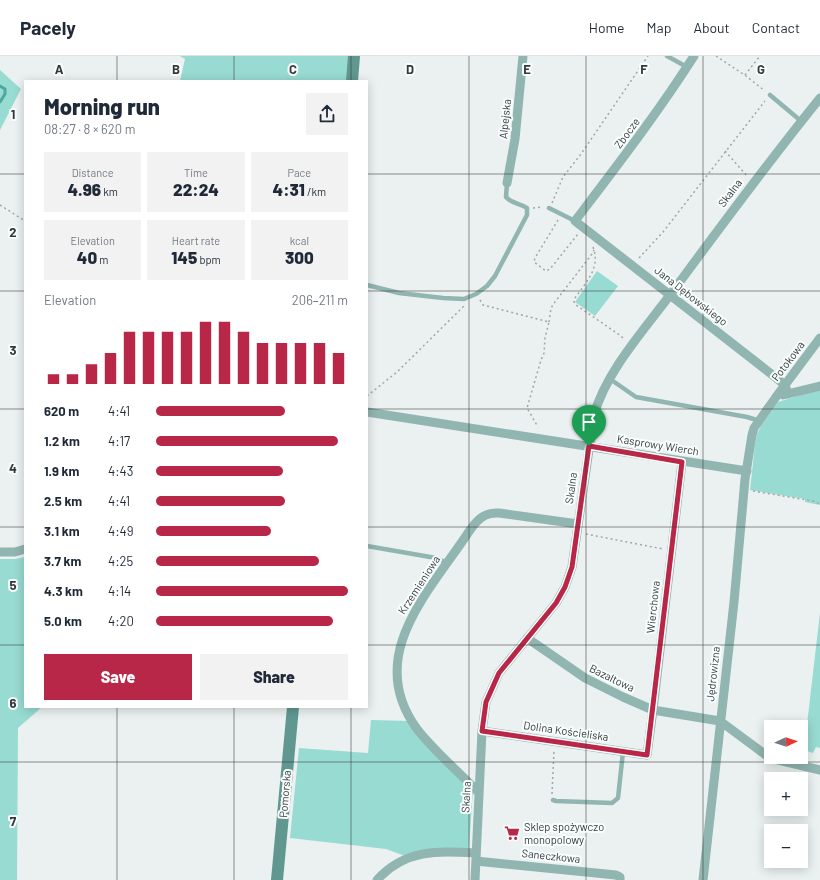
<!DOCTYPE html>
<html lang="en">
<head>
<meta charset="utf-8">
<style>
	:root { --surface:#fff; --page:#f2f2f3; --text:#1f2937; --muted:#747a83; --line:#e0e1e3; --accent:#b82648 }
	body { margin:0; font-family:Barlow,sans-serif; background:var(--page); color:var(--text); height:100vh; display:flex; flex-direction:column; font-size:15px; white-space:nowrap }
	* { box-sizing:border-box; margin:0 }
	p { font-size:13px; color:var(--muted) }
	.icon { flex:none; width:22px; height:22px; fill:none; stroke:currentColor; stroke-width:2; stroke-linecap:round; stroke-linejoin:round }
	.map { position:relative; flex:1; overflow:hidden }
	.details { position:absolute; left:24px; top:24px; width:344px; height:628px; display:flex; flex-direction:column; background:var(--surface); border-radius:0px; box-shadow:0 2px 10px #0003 }
	.details>* { flex:none }
	.needle { width:26px; rotate:86deg }
	.fabs { position:absolute; left:764px; top:664px; display:grid; gap:8px }
	.fabs a { display:grid; place-items:center; width:44px; height:44px; border-radius:0px; background:var(--surface); box-shadow:0 2px 10px #0003; font-size:20px }
	.pin { position:absolute; display:grid; place-items:center; width:34px; height:34px; color:#fff; margin:-41px -17px; border-radius:50% 50% 50% 0; rotate:-45deg; box-shadow:0 0 4px #0007 }
	.pin .icon { rotate:45deg }
	.round { display:grid; place-items:center; flex:none; width:42px; height:42px; border-radius:0px; background:var(--page) }
	.head { display:flex; align-items:center; justify-content:space-between; height:68px; padding:0 20px }
	h1 { font-size:22px; font-weight:800; line-height:30px }
	.stats { display:grid; grid-template-columns:repeat(3,1fr); gap:6px; height:68px; padding:4px 20px }
	.stats div { display:grid; align-content:center; border-radius:0px; background:var(--page); text-align:center }
	.stats b { font-size:17px; font-weight:800 }
	.stats small { font-size:11px; font-weight:400 }
	.stats p { font-size:11px }
	.chart { height:112px; padding:8px 20px }
	.chart p { display:flex; justify-content:space-between }
	.chart svg { width:100%; height:72px; margin-top:4px; stroke:var(--accent); stroke-width:6 }
	.action { display:flex; gap:8px; margin-top:auto; padding:8px 20px }
	.action a { flex:1; height:46px; border-radius:0px; background:var(--accent); color:#fff; font-size:16px; font-weight:800; line-height:46px; text-align:center }
	.action a+a { background:var(--page); color:var(--text) }
	ul { padding:0 20px; list-style:none; font-size:13px }
	li { display:grid; grid-template-columns:64px 48px 1fr; align-items:center; height:30px }
	li i { height:10px; border-radius:5px; background:var(--accent) }
	header { display:flex; align-items:center; gap:24px; box-sizing:border-box; height:56px; padding:0 20px; background:var(--surface); border-bottom:1px solid var(--line) }
	header strong { font-size:19px }
	nav { display:flex; gap:22px; margin-inline-start:auto; font-size:14px }
	.map>svg:first-child { display:block }
	.green { fill:#98dbd2 }
	.lines { fill:none; stroke-linecap:round; stroke-linejoin:round }
	.stream { stroke:#4da89f; stroke-width:3 }
	.path { stroke:#a1a6a6; stroke-width:1.5; stroke-dasharray:2 3; stroke-linecap:butt }
	.lane { stroke:#91b5b0; stroke-width:4.5 }
	.street { stroke:#91b5b0; stroke-width:9 }
	.secondary { stroke:#609891; stroke-width:12 }
	.route-casing { stroke:#fff; stroke-width:8 }
	.route { stroke:#b82648; stroke-width:5 }
	.grid { fill:none; stroke:#363939; stroke-width:1; stroke-opacity:0.55 }
	.labels { text-anchor:middle; stroke-width:4; stroke-linejoin:round; paint-order:stroke }
	.street-label { font-size:11px; fill:#363939; stroke:#f8fefd }
	.poi-label { font-size:11px; fill:#363939; stroke:#f8fefd; text-anchor:start }
	.grid-label { font-size:13px; text-anchor:middle; font-weight:bold; fill:#363939; stroke:#f8fefd; stroke-width:4; stroke-linejoin:round; paint-order:stroke }
</style>
</head>
<body>
<header>
<strong>Pacely</strong>
<nav><a>Home</a><a>Map</a><a>About</a><a>Contact</a></nav>
</header>
<div class="map">
<svg width="820" height="824" viewBox="0 0 820 824">
	<rect width="100%" height="100%" fill="#eaf1f0"/>
	<!-- green -->
	<path class="green" d="M180,0h169l-2,25h-167l5,-22z
		M0,14l21,19 -21,41z
		M597,215l21,15 -23,30 -20,-14z
		M820,333v116l-15,-3v-3l-55,-9 5,-45 2,-11 4,-8 17,-24z
		M25,501v150h17l-24,21 -1,152h-17v-321h15z
		M820,557v135l-4,-1 -3,6 -9,-3z
		M371,664l39,1 63,68 -4,59h-32l-32,8 -19,-7 -96,-11 9,-90 69,5z"/>
	<g class="lines">
		<!-- stream -->
		<path class="stream" d="M0,30l5,3v5l-5,8"/>
		<!-- path -->
		<path class="path" d="M716,0l30,20 19,15
			M745,19l15,-19
			M725,95l23,26
			M552,147l11,-26 18,-23 67,-98
			M0,149l25,16
			M533,152l10,-1
			M558,164l-23,38 -1,4 12,9 4,-2 28,-35
			M593,191c8,21 -7,35 -18,51l-1,4 2,3 45,31 4,4
			M639,202l24,-26 102,-131
			M480,244l3,5 66,17 -4,16 -1,15 -3,7 -14,48 11,19
			M549,266l2,-14 4,-6 37,-48 2,-4
			M367,340l30,-24 67,-66
			M753,435l60,10 7,3
			M586,478l77,15
			M552,738l2,-44"/>
		<!-- lane -->
		<path class="lane" d="M667,0l20,11
			M770,39l31,26
			M549,152l26,13
			M367,229l32,8 44,5 21,1 12,-5 11,-8 8,-10 32,-61v-7c-7,-5 -15,-4 -21,-11l1,-14
			M610,323l26,18 111,20 13,4
			M367,490l69,12 11,5
			M553,744l3,1 56,2 6,-5 5,-46"/>
		<!-- street -->
		<path class="street" d="M694,0c-37,58 -78,111 -119,165l195,152 15,12 3,9
			M507,127l8,-44 8,-83
			M783,339l37,-9
			M367,356l380,59
			M0,496h15l10,-3
			M527,582l58,40 38,19 30,13 67,11 50,37 50,12
			M482,675l165,24 6,-45 29,-248
			M478,736c-20,-21 -43,-40 -61,-63 -54,-74 14,-139 53,-199 8,-11 15,-18 29,-17l79,11
			M476,805l140,14 4,2v3
			M377,824c28,-31 61,-29 99,-27
			M475,824l7,-149 4,-29 13,-29 57,-70 9,-16 7,-20 22,-152c12,-43 49,-84 76,-120 49,-66 98,-133 150,-197
			M703,824l31,-278 11,-123 7,-44 2,-7 22,-31 44,-59"/>
		<!-- secondary -->
		<path class="secondary" d="M352,25l2,-25
			M277,824l16,-173"/>
	</g>
	<g class="lines">
		<!-- route casing -->
		<g class="route-casing">
			<path id="route" d="M589,390l93,16 -35,293 -165,-24 4,-29 13,-29 57,-70 9,-16 7,-20z"/>
		</g>
		<!-- route -->
		<use href="#route" class="route"/>
	</g>
	<!-- grid -->
	<path class="grid" d="M117,0v25M234,0v25M351,0v25M469,0v824M586,0v824M703,0v824M0,118h25M367,118h453M0,235h25M367,235h453M0,353h25M367,353h453M0,471h25M367,471h453M0,589h25M367,589h453M117,651v173M234,651v173M351,651v173M0,706h820"/>
	<!-- icons -->
	<defs>
		<g id="supermarket-bare" transform="scale(1.2)"><path d="M-6-5.5h2.5l.6 2H6L4.5 2H-2.5L-4.4-4H-6ZM-1.5 3.2a1.3 1.3 0 1 0 .1 0ZM3 3.2a1.3 1.3 0 1 0 .1 0Z" fill="#b82648" stroke="#f8fefd" stroke-width="2.5" paint-order="stroke"/></g>
	</defs>
	<g fill-rule="evenodd">
		<use href="#supermarket-bare" x="512" y="777"/>
	</g>
	<g class="labels">
		<!-- street labels -->
		<g class="street-label">
			<text transform="translate(505 63) rotate(-84)" y="4">Alpejska</text>
			<text transform="translate(627 77) rotate(-54)" y="4">Zbocze</text>
			<text transform="translate(730 137) rotate(-53)" y="4">Skalna</text>
			<text transform="translate(691 240) rotate(38)" y="4">Jana Dębowskiego</text>
			<text transform="translate(788 305) rotate(-53)" y="4">Potokowa</text>
			<text transform="translate(658 389) rotate(9)" y="4">Kasprowy Wierch</text>
			<text transform="translate(571 432) rotate(-82)" y="4">Skalna</text>
			<text transform="translate(419 529) rotate(-57)" y="4">Krzemieniowa</text>
			<text transform="translate(653 551) rotate(-84)" y="4">Wierchowa</text>
			<text transform="translate(713 618) rotate(-84)" y="4">Jędrowizna</text>
			<text transform="translate(612 622) rotate(26)" y="4">Bazaltowa</text>
			<text transform="translate(566 675) rotate(8)" y="4">Dolina Kościeliska</text>
			<text transform="translate(285 738) rotate(-85)" y="4">Pomorska</text>
			<text transform="translate(466 741) rotate(-87)" y="4">Skalna</text>
			<text transform="translate(551 800) rotate(6)" y="4">Saneczkowa</text>
		</g>
		<!-- poi labels -->
		<g class="poi-label">
			<text x="524" y="775">Sklep spożywczo<tspan x="524" dy="13">monopolowy</tspan></text>
		</g>
	</g>
	<g class="grid-label">
		<text x="59" y="18">A</text>
		<text x="176" y="18">B</text>
		<text x="293" y="18">C</text>
		<text x="410" y="18">D</text>
		<text x="527" y="18">E</text>
		<text x="644" y="18">F</text>
		<text x="761" y="18">G</text>
		<text x="13" y="63">1</text>
		<text x="13" y="181">2</text>
		<text x="13" y="299">3</text>
		<text x="13" y="417">4</text>
		<text x="13" y="534">5</text>
		<text x="13" y="652">6</text>
		<text x="13" y="770">7</text>
	</g>
</svg>
<div class="fabs">
<a><svg class="needle" viewBox="-14 -14 28 28"><path d="M0-13l5 13h-10z" fill="#e53935"/><path d="M0 13l5-13h-10z" fill="#747a83"/></svg></a>
<a>+</a>
<a>−</a>
</div>
<div class="pin" style="left:589px;top:390px;background:#1e9e55"><svg class="icon" aria-label="arrive" viewBox="0 0 24 24"><path d="M6 21V4h12l-3 4 3 4H6"/></svg></div>
<section class="details">
<div class="head"><div><h1>Morning run</h1><p>08:27 · 8 × 620 m</p></div><a class="round"><svg class="icon" aria-label="share" viewBox="0 0 24 24"><path d="M12 15V3M7 8l5-5 5 5M5 13v7h14v-7"/></svg></a></div>
<div class="stats">
<div><p>Distance</p><b>4.96<small> km</small></b></div>
<div><p>Time</p><b>22:24</b></div>
<div><p>Pace</p><b>4:31<small> /km</small></b></div>
</div>
<div class="stats">
<div><p>Elevation</p><b>40<small> m</small></b></div>
<div><p>Heart rate</p><b>145<small> bpm</small></b></div>
<div><p>kcal</p><b>300</b></div>
</div>
<div class="chart"><p><span>Elevation</span>206–211 m</p>
<svg viewBox="0 0 160 44" preserveAspectRatio="none"><path d="M5 44V38M15 44V38M25 44V32M35 44V25M45 44V12M55 44V12M65 44V12M75 44V12M85 44V6M95 44V6M105 44V12M115 44V19M125 44V19M135 44V19M145 44V19M155 44V25"/></svg>
</div>
<ul>
<li><b>620 m</b>4:41<i style="width:67%"></i></li>
<li><b>1.2 km</b>4:17<i style="width:95%"></i></li>
<li><b>1.9 km</b>4:43<i style="width:66%"></i></li>
<li><b>2.5 km</b>4:41<i style="width:67%"></i></li>
<li><b>3.1 km</b>4:49<i style="width:60%"></i></li>
<li><b>3.7 km</b>4:25<i style="width:85%"></i></li>
<li><b>4.3 km</b>4:14<i style="width:100%"></i></li>
<li><b>5.0 km</b>4:20<i style="width:92%"></i></li>
</ul>
<div class="action"><a>Save</a><a>Share</a></div>
</section>
</div>
</body>
</html>
